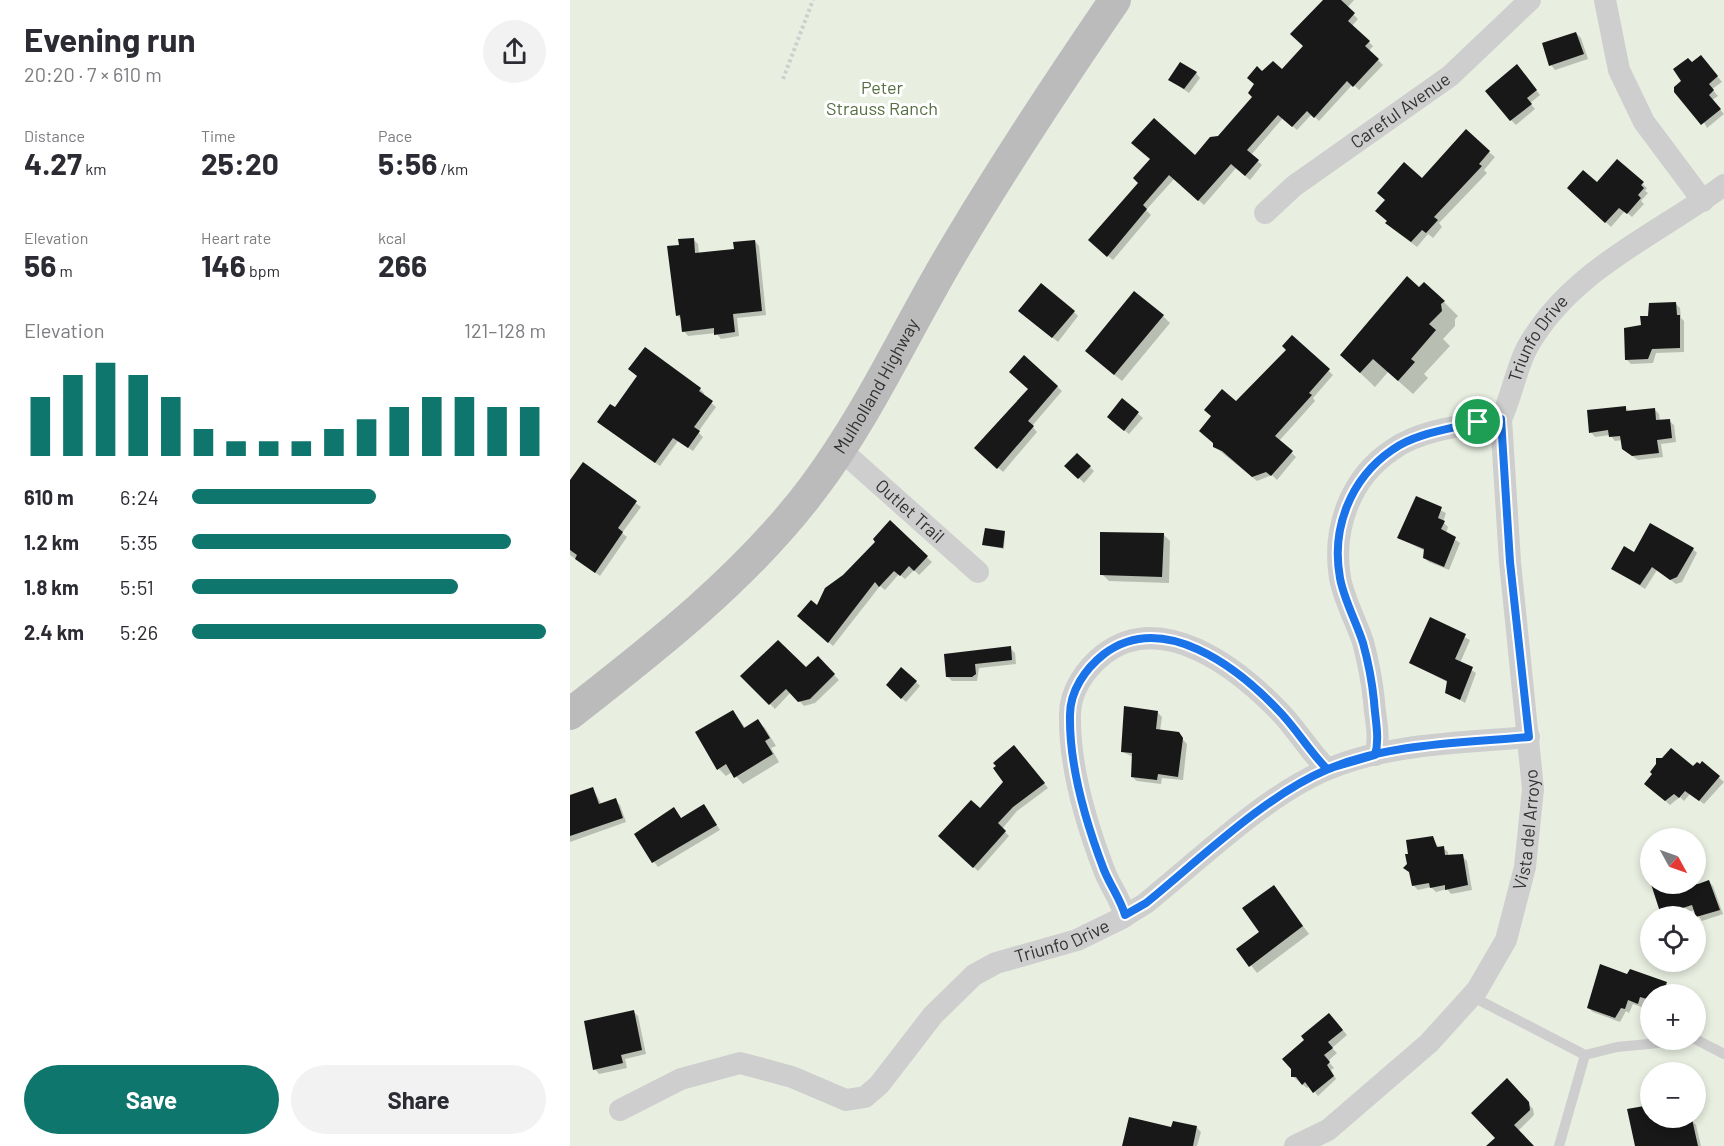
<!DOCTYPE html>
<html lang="en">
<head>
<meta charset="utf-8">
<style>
	:root { --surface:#fff; --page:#f2f2f3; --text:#2b2b33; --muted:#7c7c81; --accent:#0f766e }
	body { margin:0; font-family:Barlow,sans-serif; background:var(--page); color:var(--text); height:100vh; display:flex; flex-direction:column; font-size:22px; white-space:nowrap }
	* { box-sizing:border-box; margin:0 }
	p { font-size:20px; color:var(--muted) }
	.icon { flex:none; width:33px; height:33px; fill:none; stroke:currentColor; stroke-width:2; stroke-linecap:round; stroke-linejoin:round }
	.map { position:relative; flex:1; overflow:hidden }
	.details { display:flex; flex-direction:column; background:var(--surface); width:570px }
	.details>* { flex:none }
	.needle { width:39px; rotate:130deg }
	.controls { position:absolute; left:1070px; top:828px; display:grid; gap:12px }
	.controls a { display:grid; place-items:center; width:66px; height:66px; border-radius:50%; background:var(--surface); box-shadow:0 3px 9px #0003; font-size:30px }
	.pin { position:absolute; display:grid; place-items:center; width:51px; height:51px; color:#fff; margin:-26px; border:3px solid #fff; border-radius:50%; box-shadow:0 2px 6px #0007 }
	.round { display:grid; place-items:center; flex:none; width:63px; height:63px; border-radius:32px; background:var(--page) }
	.headline { display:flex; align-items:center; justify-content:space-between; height:102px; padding:0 24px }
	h1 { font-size:33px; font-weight:700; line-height:45px }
	.metrics { display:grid; grid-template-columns:repeat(3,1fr); gap:9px; height:102px; padding:6px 24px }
	.metrics div { display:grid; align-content:center }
	.metrics b { font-size:30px; font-weight:700 }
	.metrics small { font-size:16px; font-weight:400 }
	.metrics p { font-size:16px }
	.chart { height:168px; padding:12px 24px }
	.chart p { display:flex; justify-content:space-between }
	.chart svg { width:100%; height:108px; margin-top:6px; stroke:var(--accent); stroke-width:6 }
	.button { display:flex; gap:12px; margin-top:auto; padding:12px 24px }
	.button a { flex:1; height:69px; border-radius:36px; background:var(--accent); color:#fff; font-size:24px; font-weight:700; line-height:69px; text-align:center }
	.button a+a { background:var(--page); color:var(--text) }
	ul { padding:0 24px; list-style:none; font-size:20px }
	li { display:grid; grid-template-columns:96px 72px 1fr; align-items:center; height:45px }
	li i { height:15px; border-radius:8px; background:var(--accent) }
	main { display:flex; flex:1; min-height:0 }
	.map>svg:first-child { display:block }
	.green { fill:#e8eee0; fill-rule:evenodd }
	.shadow { fill:#0003 }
	.building { fill:#181818 }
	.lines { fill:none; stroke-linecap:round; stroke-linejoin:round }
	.path { stroke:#cecece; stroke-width:4; stroke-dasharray:3 3; stroke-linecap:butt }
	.lane { stroke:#cecece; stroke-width:10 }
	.street { stroke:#cecece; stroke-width:22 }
	.secondary { stroke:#bbb; stroke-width:32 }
	.route-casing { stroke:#fff; stroke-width:12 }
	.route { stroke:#1a73e8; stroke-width:8 }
	.labels { text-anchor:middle; stroke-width:6; stroke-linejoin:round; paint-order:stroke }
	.park-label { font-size:18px; fill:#556d3f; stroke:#fff }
	.street-label { font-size:18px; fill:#313131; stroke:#fff }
</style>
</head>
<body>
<main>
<section class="details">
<div class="headline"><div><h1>Evening run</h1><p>20:20 · 7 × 610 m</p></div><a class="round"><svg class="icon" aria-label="share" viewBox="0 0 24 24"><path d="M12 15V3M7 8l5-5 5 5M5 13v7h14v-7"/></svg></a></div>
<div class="metrics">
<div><p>Distance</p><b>4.27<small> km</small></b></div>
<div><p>Time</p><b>25:20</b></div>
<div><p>Pace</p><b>5:56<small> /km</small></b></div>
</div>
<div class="metrics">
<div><p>Elevation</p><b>56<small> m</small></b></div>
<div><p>Heart rate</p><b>146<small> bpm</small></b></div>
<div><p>kcal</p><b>266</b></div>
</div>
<div class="chart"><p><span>Elevation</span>121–128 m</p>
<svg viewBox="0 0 160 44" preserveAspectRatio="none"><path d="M5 44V20M15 44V11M25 44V6M35 44V11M45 44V20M55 44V33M65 44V38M75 44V38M85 44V38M95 44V33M105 44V29M115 44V24M125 44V20M135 44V20M145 44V24M155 44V24"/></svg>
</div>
<ul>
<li><b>610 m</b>6:24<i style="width:52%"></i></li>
<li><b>1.2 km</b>5:35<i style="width:90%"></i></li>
<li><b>1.8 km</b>5:51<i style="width:75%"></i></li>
<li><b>2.4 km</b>5:26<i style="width:100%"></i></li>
</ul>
<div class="button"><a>Save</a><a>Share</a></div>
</section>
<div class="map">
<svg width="1154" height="1146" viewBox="0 0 1154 1146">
	<rect width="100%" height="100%" fill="#fff"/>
	<!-- green -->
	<path class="green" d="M0,0h1154v1146h-1154zM1080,838h45v46h-45zM1080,916h45v46h-45zM1080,994h45v46h-45zM1080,1072h45v46h-45z"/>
	<!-- shadow -->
	<path class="shadow" d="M755,0h29l-7,8 11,11 -6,7 21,20 -4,5 14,14 -24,25 -6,-6 -34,37 -7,-7 -15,16 -14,-12 -32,37 11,10 -12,15 -14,-12 -32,37 -30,-26 -28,31 5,5 -38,45 -18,-15 44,-62 56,-26 24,-20 35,-40 8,-24 20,-2 23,-24z
		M1006,33l5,5 7,21 -33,11 -4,-5z
		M1136,62l16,20 -10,7 6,7 -6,4 12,14 -17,14 -24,-46 9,-18z
		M951,71l19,24 -10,8 5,6 -19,16 -5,-5z
		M626,73l4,5 -11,15 -19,-13z
		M919,152l6,5 -11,13 3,3 -48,50 3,4 -9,11 -5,-4 -11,13 -25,-19 31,-48z
		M1048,161l29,27 -2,3 3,2 -7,8 3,3 -12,13 -7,-6 -14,16 -42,-39 29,-4z
		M123,239l5,5 1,10 36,-4 20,-9 4,5 7,69 -29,3 2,18 -18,3 -5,-6 -28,3 -4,-5 -2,-11 -5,-5 4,-69z
		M850,289l24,13 14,14 -3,3v7l-12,13 7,7 -26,28 4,4 -15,16 -25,-22 -13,15 -19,-18z
		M1106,304l4,4 1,10 3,3v31l-28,1 -3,10 -22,1 -5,-5 23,-42z
		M504,312l4,4 -20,26 -33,-27z
		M593,316l7,7 -48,58 -28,-23z
		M722,337l41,38 -20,23 2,3 -36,40 17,16 -19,23 -5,-5 -15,6 -42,-34 21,-44 52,-52z
		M454,357l38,34 -30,35 5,6 -34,40 -26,-24 53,-58z
		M130,389l4,4 -1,3 13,11 -18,25 5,5 -10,14 -15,-10 -18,25 -57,-40 12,-17z
		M552,400l21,18 -14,16 -16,-13z
		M1055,407l5,5 25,-2 4,4 1,8 9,-1 5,4 2,17 -15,2 2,13 -25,3 -15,-11 -1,-9 -7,1 -5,-6 -15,2 -4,-5z
		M507,455l17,16 -10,12 -17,-17z
		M13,464l58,43 -19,26 5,4 -27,39 -30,-21v-73z
		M846,498l30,15 -3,9 5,5 -2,6 14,10 -11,27 -20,-8 -5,-4 1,-7 -26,-13z
		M320,523l42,39 -13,13 -5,-5 -9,9 -6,-5 -14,16 -5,-4 -47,60 -29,-26 73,-78z
		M435,533l-1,16 -20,-4z
		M593,534l7,7 -1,42 -60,-2 -7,-7z
		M1123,549l4,4 -15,29 -6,2 -19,-14 -12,19 -32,-20 22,-15z
		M861,619l39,21 -10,23 16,10 -11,30 -18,-11 2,-9 -38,-20z
		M440,648l5,5 1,11 -37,4 -2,13h-25l-5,-5z
		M248,658l21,22 -24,23 -11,3 -13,-14 -16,17 -33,-33 65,-7z
		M346,682l4,4 -14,16 -18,-17z
		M163,711l13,18 12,-8 7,7 11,18 -5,2 8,14 -36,22 -11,-12 -6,4 -7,-7z
		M587,712l5,5 -2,14 18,3 9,10 -4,36 -21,-2 -1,6 -24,-3 -5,-4 1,-20 -10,-5z
		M448,752l30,36 -31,23 -15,18 7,7 -31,35 -38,-35 40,-26 25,-28z
		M1133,763l21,19 -20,22 -14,-10 -6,7 -4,-4 -10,8 -19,-17z
		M23,789l9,16 13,-5 5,5 6,17 -56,20v-45z
		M134,806l16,24 -62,37 -4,-5 20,-53 8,11z
		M862,838l7,10h4l5,4v5l14,-1 5,5 5,29 -21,4 -4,-5 -11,3 -5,-5 -13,3 -5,-5 -2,-11 -6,-6z
		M1139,882l4,4 10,28 -21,7 -7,-11 -21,6 -12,-2 -9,-30h38l1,3z
		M704,887l35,47 -52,39 -19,-24 23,-16z
		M1058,976l38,7 4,5 -2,6h-18v8l-5,-2 -3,7 -9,-3 -4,9 -3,-2 -6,11 -27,-10 -5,-4z
		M63,1011l5,5 8,38 -21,5 2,9 -28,6 -4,-5z
		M764,1019l13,16 -15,13 5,5 -9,8 6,7 -3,2 5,9 -18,17 -8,-10 -3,2 -15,-12z
		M937,1080l26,29 1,6 -16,16 14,15h-44l9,-8z
		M1080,1106v12h20l2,7 20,-4 4,4 5,21h-65z
		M627,1128l4,4 -4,14h-74l50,-17z"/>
	<!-- building -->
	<path class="building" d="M753,0h18l14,13 -7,8 22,20 -5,5 14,13 -26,28 -6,-6 -33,37 -7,-7 -15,16 -14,-12 -31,35 12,10 -14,16 -14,-12 -33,37 -29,-26 -26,30 4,4 -40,48 -19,-17 50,-57 -5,-5 17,-19 -19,-16 23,-25 41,37 15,-18 8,-1 34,-39 -4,-4 6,-9 -7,-6 10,-12 5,5 11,-10 9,8 21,-23 -13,-12z
		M1006,32l8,22 -35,12 -7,-23z
		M1131,55l17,21 -9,8 5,6 -5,5 12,14 -20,16 -27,-33v-5l7,-6 -8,-12 15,-11 4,4z
		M610,62l17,10 -13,17 -16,-9z
		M947,64l20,26 -10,8 5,6 -22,17 -25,-30z
		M896,129l24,22 -11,13 3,2 -48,51 4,3 -12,13 -4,-3 -11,12 -26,-19 2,-2 -12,-10 10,-11 -8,-7 27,-31 18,16z
		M1047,159l27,23 -3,3 3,3 -6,7 3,3 -14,16 -8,-6 -14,15 -38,-35 16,-18 14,12z
		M124,238l1,15 39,-4 -1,-7 22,-2 7,71 -29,3 2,18 -21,3v-7l-32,4 -2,-17 -4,1 -9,-70 12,-1 -1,-6z
		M837,276l12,11 5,-5 21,19 -4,3 1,7 -13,13 7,6 -25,29 4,3 -17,19 -25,-22 -13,14 -20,-18z
		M471,283l34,28 -23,27 -34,-27z
		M564,291l30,24 -50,60 -29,-24z
		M1106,302l1,13h3v33l-28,1 -4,10 -23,1 -1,-32 17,-3 -1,-9h8l1,-13z
		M722,335l38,34 -21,24 3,2 -37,41 18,15 -22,25 -5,-4 -14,5 -30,-26 -9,-4v-4l-14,-12 12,-15 -7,-6 18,-21 14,12 50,-51 -4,-4z
		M75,347l56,41 -2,3 14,10 -19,26 6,4 -12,17 -15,-10 -18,25 -58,-41 13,-18 5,3 22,-31 -9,-7z
		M454,355l34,31 -30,35 6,5 -37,43 -23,-21 54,-59 -19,-17z
		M552,398l17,14 -15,19 -17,-14z
		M1056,406v5l29,-3 1,12 14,-1 2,19 -15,2 2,13 -27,3 -10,-7 -2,-13 -11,1 -1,-7 -19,3 -2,-23z
		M507,453l14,13 -13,13 -14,-13z
		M13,462l54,39 -19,27 5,4 -28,41 -20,-14 2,-4 -7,-5v-70z
		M846,496l26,11 -4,11 7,3 -4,8 15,8 -12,30 -21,-9 1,-9 -27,-11z
		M320,520l38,36 -14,15 -5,-5 -9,10 -6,-5 -15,16 -4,-5 -47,61 -31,-27 14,-16 6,5 8,-17 18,-13 32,-33 -2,-3z
		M1080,523l44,25 -17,29 -7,3 -18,-13 -12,18 -29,-16 13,-23 10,6z
		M415,528l20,3 -2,17 -21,-3z
		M530,532l64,1 -2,44 -62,-2z
		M860,617l36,17 -11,25 18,8 -13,33 -15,-7 2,-12 -38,-18z
		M208,640l28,27 12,-11 17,18 -25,25 -12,3 -12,-13 -17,16 -29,-29z
		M441,646l1,14 -37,4 1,10 -4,3h-26l-2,-23z
		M331,667l16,14 -16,18 -15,-14z
		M554,706l34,5 -2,18 23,3 4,6 -5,39 -20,-3 -1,6 -26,-3 1,-24 -11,-1z
		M163,710l11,18 14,-9 12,19 -5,3 8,13 -39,24 -8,-14 -9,6 -22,-38z
		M444,745l31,38 -32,24 -15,16 8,8 -33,37 -35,-32 33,-36 9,8 23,-26 -10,-14 3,-2 -3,-3z
		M1101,748l22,18 4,-4 3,2 2,-3 18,15 -21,25 -14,-10 -6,7 -5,-4 -9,7 -21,-17 8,-10 -2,-2 6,-8v-6h6z
		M23,787l6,17 17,-6 7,20 -53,18v-41z
		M134,804l13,21 -65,38 -18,-29 40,-27 7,11z
		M863,836l4,11 7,-1 1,9 18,-1 5,31 -23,5v-5l-15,3 -1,-5 -17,3 -3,-14 -6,-4 4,-4 -2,-10h3l-2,-14z
		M1139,880l11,30 -24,7 -4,-12 -31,10 -10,-31h47z
		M704,885l29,41 -54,41 -13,-18 23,-17 -17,-24z
		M1030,964l27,10 3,-5 37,13 -5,12h-12v6l-10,-3 -2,7 -10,-4 -3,9 -4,-1 -6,10 -28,-10z
		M64,1010l8,40 -21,5 2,8 -30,7 -9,-49z
		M759,1013l14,17 -15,12 5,6 -9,7 6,7 -3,3 7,11 -21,17 -8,-11 -3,3 -6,-8h-5v-8l-9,-10 22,-19 -3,-4z
		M937,1078l22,24 1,8 -16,15 20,21h-48l9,-8 -24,-25z
		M1080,1105v13h17l2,6 23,-5 6,27h-63l-8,-37z
		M559,1117l42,10 2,-6 24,5 -4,20h-71z"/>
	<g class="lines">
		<!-- path -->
		<path class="path" d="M213,79l30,-79"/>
		<!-- lane -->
		<path class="lane" d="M901,996l114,59 32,-8 73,-7
			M1125,1039l29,15
			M989,1146l26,-91"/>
		<!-- street -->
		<g class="street">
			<path d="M1035,0l14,70 25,52 59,79"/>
			<path id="s1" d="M695,213l29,-27 156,-110 80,-76"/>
			<path id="s2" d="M271,450l137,122"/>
			<path id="s3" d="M805,755c6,-17 0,-36 -1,-54 -2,-20 -6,-40 -11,-59 -7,-21 -19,-42 -23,-64 -8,-49 10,-100 52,-128 29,-21 75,-25 109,-31 11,-23 15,-51 27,-73 44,-77 127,-110 196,-161"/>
			<path d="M555,916l21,-13c53,-43 119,-107 180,-133 62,-27 137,-27 203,-33"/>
			<path id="s4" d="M50,1110l61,-31 59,-16 52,14 54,23 19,-3 14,-12 54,-70 41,-40 22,-12 81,-23 45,-22 3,-2c-4,-16 -15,-30 -21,-46 -18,-47 -35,-103 -34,-155 0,-24 15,-46 34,-61 58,-44 132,13 174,56 18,18 31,41 49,59"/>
			<path id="s5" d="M725,1146l33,-16 101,-87 48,-53 29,-50 19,-73 8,-78 -23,-227 -9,-143"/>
		</g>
		<!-- secondary -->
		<path class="secondary" id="s6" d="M0,714c86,-67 177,-138 243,-226 58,-77 96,-165 146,-247 49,-82 102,-162 156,-241"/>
	</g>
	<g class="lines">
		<!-- route casing -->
		<g class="route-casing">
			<path id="route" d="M908,422c-27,7 -63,11 -86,28 -42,29 -61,79 -52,128 4,22 16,43 23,65 5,18 9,38 11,58 1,18 6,37 1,54l-48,14c-18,-18 -31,-41 -49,-59 -41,-43 -115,-100 -174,-56 -19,15 -34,37 -34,61 -1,52 16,108 34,155 6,15 17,30 21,45l21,-12c53,-43 119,-107 180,-133 62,-27 137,-27 203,-33l-19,-175 -9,-143 -23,3"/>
		</g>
		<!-- route -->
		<use href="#route" class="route"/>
	</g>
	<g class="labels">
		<!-- park labels -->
		<g class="park-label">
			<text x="312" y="94">Peter<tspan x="312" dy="21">Strauss Ranch</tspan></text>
		</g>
		<!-- street labels -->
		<g class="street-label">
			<text dy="6" stroke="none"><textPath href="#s1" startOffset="170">Careful Avenue</textPath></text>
			<text dy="6" stroke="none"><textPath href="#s3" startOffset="532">Triunfo Drive</textPath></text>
			<text dy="6" stroke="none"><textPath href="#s6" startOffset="453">Mulholland Highway</textPath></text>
			<text dy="6" stroke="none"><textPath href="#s2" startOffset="92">Outlet Trail</textPath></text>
			<text dy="6" stroke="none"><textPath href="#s5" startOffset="412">Vista del Arroyo</textPath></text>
			<text dy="6" stroke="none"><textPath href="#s4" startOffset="520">Triunfo Drive</textPath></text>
		</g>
	</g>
</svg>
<div class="controls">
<a><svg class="needle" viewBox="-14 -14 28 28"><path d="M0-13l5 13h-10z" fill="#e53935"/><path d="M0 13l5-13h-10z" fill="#7c7c81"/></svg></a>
<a><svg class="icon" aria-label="locate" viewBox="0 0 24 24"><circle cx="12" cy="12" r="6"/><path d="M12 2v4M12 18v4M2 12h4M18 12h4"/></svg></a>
<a>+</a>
<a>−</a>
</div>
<div class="pin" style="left:908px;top:422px;background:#1e9e55"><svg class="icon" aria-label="arrive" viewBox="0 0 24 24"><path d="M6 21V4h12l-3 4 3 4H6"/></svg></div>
</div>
</main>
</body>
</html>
